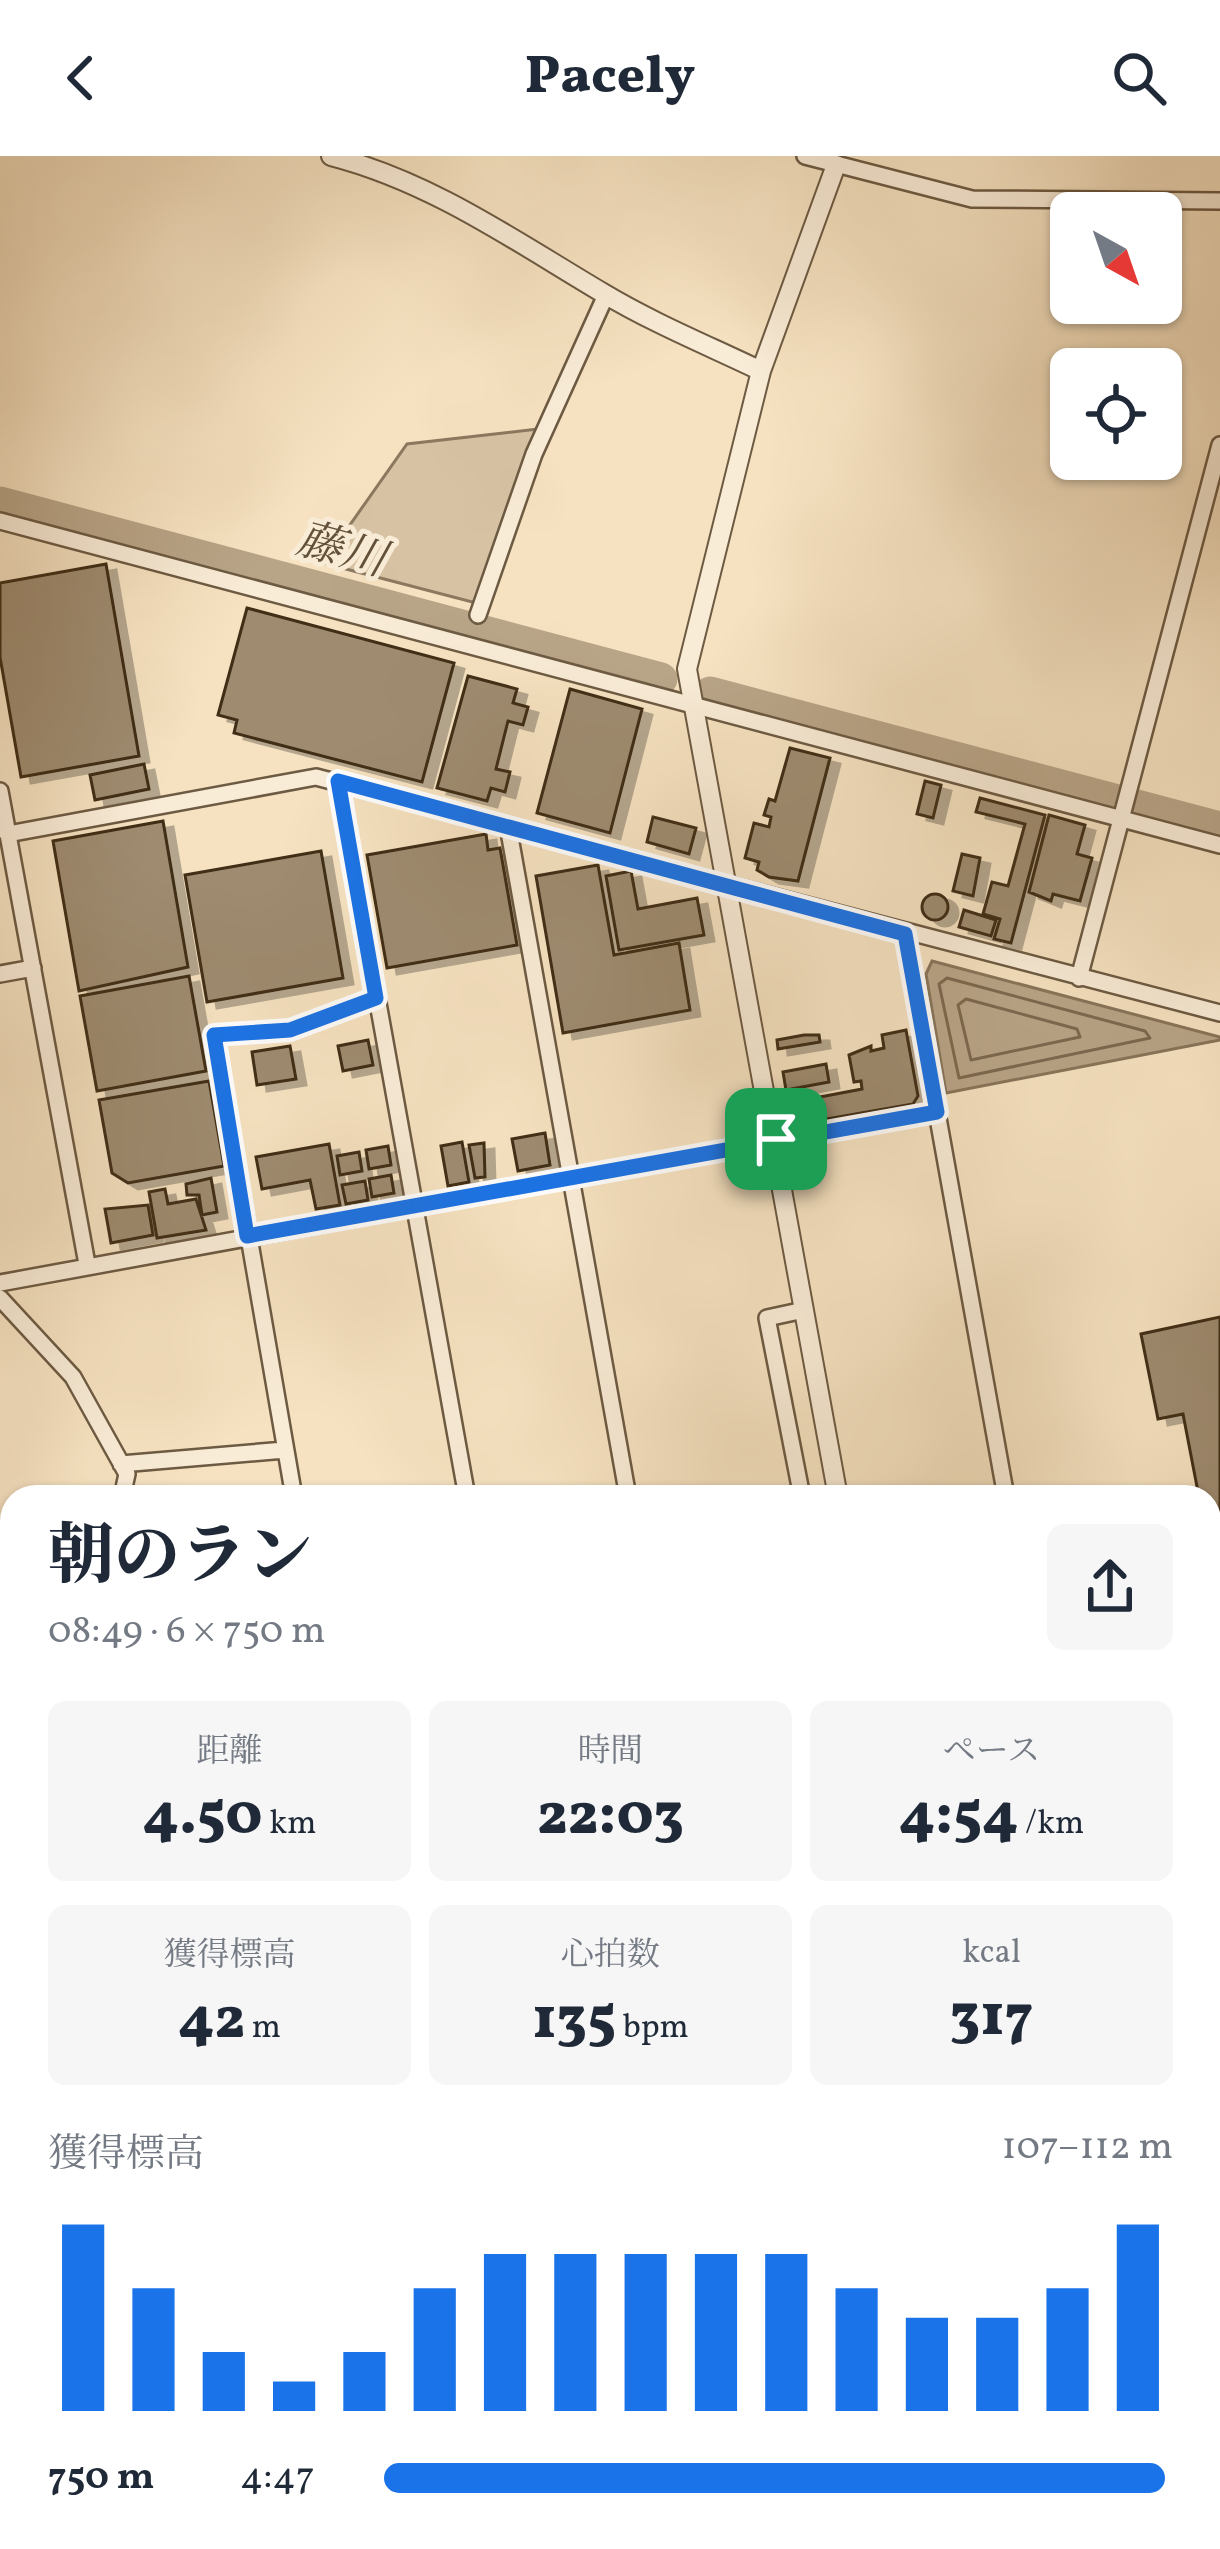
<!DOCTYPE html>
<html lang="ja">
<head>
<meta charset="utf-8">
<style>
	:root { --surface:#fff; --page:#f6f6f7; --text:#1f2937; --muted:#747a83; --accent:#1a73e8 }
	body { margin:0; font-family:Vollkorn,"Noto Serif JP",serif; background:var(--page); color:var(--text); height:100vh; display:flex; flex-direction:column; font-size:45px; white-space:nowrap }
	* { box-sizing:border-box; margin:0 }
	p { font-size:39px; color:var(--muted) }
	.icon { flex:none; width:66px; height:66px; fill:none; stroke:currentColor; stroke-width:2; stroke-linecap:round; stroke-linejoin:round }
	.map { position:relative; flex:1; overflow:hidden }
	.sheet { position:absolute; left:0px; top:1329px; width:1221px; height:1065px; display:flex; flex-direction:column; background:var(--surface); border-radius:36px 36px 0 0; box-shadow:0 3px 9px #0004 }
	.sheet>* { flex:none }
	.needle { width:78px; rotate:140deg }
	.buttons { position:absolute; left:1050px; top:36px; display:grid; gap:24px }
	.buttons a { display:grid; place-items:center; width:132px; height:132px; border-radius:18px; background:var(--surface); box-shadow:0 3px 9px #0004; font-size:60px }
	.pin { position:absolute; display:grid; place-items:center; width:102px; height:102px; color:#fff; margin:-51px; border-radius:24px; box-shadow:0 6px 18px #0006 }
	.round { display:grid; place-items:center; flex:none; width:126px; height:126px; border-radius:18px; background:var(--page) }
	.summary { display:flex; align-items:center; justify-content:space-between; height:204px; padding:0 48px }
	h1 { font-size:66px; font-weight:800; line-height:90px }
	.metrics { display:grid; grid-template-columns:repeat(3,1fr); gap:18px; height:204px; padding:12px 48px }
	.metrics div { display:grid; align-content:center; border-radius:18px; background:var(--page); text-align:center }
	.metrics b { font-size:60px; font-weight:800 }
	.metrics small { font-size:33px; font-weight:400 }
	.metrics p { font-size:33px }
	.chart { height:336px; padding:24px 48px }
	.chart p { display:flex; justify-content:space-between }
	.chart svg { width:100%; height:216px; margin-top:12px; stroke:var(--accent); stroke-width:6 }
	ul { padding:0 48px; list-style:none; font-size:39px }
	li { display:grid; grid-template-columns:192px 144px 1fr; align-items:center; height:90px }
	li i { height:30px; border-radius:15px; background:var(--accent) }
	header { display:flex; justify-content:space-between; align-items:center; height:156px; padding:0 48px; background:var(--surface); font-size:54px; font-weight:800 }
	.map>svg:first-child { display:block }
	.green { fill:#d7c3a4; stroke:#8b785e; stroke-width:3 }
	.water { fill:#b8a487; stroke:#88745a; stroke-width:3 }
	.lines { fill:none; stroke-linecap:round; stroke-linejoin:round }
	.shore { stroke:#7c684f; stroke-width:3 }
	.river { stroke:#b8a487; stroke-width:33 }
	.building { fill:#9e8b6f; stroke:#3f2d17; stroke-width:3; filter:url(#shadow) }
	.minor-casing { stroke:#6d5a42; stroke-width:20 }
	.tertiary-casing { stroke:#6d5a42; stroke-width:22 }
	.trunk-casing { stroke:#3f2d17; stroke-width:28 }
	.minor { stroke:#f9ecd7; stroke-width:15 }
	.tertiary { stroke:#f9ecd7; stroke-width:18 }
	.trunk { stroke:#f6e2c1; stroke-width:24 }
	.route-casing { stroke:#fff; stroke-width:24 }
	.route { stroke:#1a73e8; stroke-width:15 }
	.labels { text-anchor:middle; stroke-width:10; stroke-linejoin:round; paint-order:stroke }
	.water-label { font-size:45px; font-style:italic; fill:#635139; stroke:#f9ecd7 }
</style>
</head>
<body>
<header><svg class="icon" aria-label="back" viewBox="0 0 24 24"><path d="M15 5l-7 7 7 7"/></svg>Pacely<svg class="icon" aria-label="search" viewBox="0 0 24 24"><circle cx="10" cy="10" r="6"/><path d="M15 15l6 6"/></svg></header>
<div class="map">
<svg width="1220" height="2393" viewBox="0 0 1220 2393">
	<defs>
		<filter id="shadow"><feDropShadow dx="10" dy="6" stdDeviation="0" flood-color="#0004"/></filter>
	</defs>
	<rect width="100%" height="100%" fill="#f6e2c1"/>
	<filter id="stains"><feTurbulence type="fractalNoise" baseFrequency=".00167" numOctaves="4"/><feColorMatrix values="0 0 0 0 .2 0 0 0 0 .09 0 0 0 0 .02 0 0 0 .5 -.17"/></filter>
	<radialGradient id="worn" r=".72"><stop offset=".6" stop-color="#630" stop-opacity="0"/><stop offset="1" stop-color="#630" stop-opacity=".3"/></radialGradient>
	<!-- green -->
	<path class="green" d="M538,273l-62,174 -153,-40 84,-119z"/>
	<!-- water -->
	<path class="water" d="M932,805l288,76v3l-274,53 -20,-119z"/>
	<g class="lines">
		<!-- shore -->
		<path class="shore" d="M947,822l198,53 5,7 -191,40 -20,-94z
			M966,843l111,30 3,8 -109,23 -13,-55z"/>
		<!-- river -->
		<path class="river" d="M0,347l661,176
			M710,537l510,135"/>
	</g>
	<!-- building -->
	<path class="building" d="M106,408l33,192 -118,21 -21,-120v-74z
		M247,452l207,55 -32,119 -188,-49 3,-13 -19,-5z
		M468,520l49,13 -4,14 15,4 -5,18 -15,-4 -12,48 14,3 -5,20 -14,-4 -4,13 -50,-13z
		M570,533l72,20 -32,124 -73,-20z
		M790,592l40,10 -32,123 -29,-4 -12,-7 2,-8 -14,-4 9,-35 15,4 2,-10 -7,-2 5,-16 6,2z
		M144,608l5,25 -54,11 -5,-25z
		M925,625l16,4 -8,33 -16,-4z
		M980,642l65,17 -34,128 -17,-4 6,-20 -17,-5 9,-32 16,4 17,-62 -49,-12z
		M1049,659l36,10 -8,29 15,4 -12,43 -27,-7 -2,7 -22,-9z
		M653,661l43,11 -7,26 -42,-12z
		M163,665l25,146 -109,24 -26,-150z
		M486,678l2,16 12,-2 17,97 -130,23 -20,-113z
		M321,695l22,127 -136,24 -22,-127z
		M962,698l18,4 -7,38 -20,-5z
		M598,709l16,90 65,-12 11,67 -127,23 -27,-157z
		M631,715l7,38 59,-11 7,37 -85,15 -13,-74z
		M922 751a13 13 0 1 1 26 0a13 13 0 1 1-26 0Z
		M964,754l32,10 -5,16 -32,-9z
		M189,820l17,95 -109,20 -17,-95z
		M906,874l12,66 -5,8 -115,20 -4,-22 68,-13 -1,-8 -7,1 -5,-27 22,-9v5l13,-3 -2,-13z
		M804,879h15l1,7 -42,7 -1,-9z
		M368,884l5,25 -30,6 -5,-25z
		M290,890l6,33 -39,6 -5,-33z
		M826,908l3,18 -43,8 -3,-18z
		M209,925l15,85 -96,17 -16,-10 -13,-73z
		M545,977l5,32 -32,6 -6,-32z
		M462,986l7,40 -21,4 -7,-40z
		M484,987l1,34 -10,1 -6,-33z
		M329,988l11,61 -24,4 -6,-29 -48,9 -6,-32z
		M388,990l3,19 -22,4 -3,-19z
		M359,996l3,19 -22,4 -3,-19z
		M391,1019l3,18 -22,4 -3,-18z
		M211,1022l6,34 -15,3 -3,-20h-12l-1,-11z
		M365,1025l3,19 -22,4 -4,-19z
		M165,1033l3,15 28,-5 10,31 -49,8 -8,-46z
		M148,1049l5,30 -42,8 -6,-34z
		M1220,1161v282l-11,-55v-47h-10l-16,-83 -25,5 -17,-85z
		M1220,1515v116l-11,2v-115z
		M1220,1925v468h-95l-2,-11h86v-455z
		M12,2188v129l-12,2v-129z
		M132,2382h278l2,11h-278z
		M432,2382h70l-63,11z"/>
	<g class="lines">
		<!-- minor casing -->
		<g class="minor-casing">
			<path id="minor" d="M805,0l167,43 248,2
				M0,365l1220,324
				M478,459l56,-161 72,-159
				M338,625l129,716
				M0,635l87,473
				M508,670l120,671
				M0,671l8,7 308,-57 904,236
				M905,778l101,563
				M0,818l33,-6
				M1079,822l141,-533
				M0,1127l936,-171
				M0,1142l73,79 54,97 -5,23
				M121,1308l164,-14
				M294,1341l-80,-462 76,-5 86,-32
				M802,1341l-35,-179 37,-8
				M0,1499l12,7
				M1209,1698l11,-2
				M0,1794l12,7
				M1209,1814l11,-2
				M0,1924l12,-3
				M1043,2382l2,11"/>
		</g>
		<!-- tertiary casing -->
		<g class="tertiary-casing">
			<path id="tertiary" d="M331,0c101,26 184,85 272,137 50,30 106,53 158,78
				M836,9l-75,206 -74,298 151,828
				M1017,2382l2,11"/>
		</g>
		<!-- trunk casing -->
		<g class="trunk-casing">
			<path id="trunk" d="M1209,1741l11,-2
				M1209,1772l11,-2
				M0,1961l12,-2
				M0,1990l12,-3"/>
		</g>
		<!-- minor -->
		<use href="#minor" class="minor"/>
		<!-- tertiary -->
		<use href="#tertiary" class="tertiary"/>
		<!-- trunk -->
		<use href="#trunk" class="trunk"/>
	</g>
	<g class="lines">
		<!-- route casing -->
		<g class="route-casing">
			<path id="route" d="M338,625l567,153 32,178 -690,124 -33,-201 76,-5 86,-32z"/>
		</g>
		<!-- route -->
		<use href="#route" class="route"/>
	</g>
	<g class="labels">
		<!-- water labels -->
		<g class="water-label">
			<text transform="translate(342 392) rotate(15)" y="16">藤川</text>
		</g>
	</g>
	<rect width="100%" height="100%" filter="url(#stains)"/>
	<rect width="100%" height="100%" fill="url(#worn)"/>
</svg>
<div class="buttons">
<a><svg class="needle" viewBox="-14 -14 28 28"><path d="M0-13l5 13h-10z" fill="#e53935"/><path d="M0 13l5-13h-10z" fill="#747a83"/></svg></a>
<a><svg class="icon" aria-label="locate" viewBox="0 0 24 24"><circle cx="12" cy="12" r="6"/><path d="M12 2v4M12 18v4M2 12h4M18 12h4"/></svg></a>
</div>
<div class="pin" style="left:776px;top:983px;background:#1e9e55"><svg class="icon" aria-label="arrive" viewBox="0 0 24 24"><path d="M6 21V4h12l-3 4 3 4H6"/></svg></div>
<section class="sheet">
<div class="summary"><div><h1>朝のラン</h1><p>08:49 · 6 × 750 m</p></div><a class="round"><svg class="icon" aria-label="share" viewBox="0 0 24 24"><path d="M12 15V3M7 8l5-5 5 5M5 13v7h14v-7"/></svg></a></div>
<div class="metrics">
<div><p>距離</p><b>4.50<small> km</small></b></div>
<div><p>時間</p><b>22:03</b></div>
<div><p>ペース</p><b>4:54<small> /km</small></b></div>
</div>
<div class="metrics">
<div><p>獲得標高</p><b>42<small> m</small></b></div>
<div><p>心拍数</p><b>135<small> bpm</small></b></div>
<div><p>kcal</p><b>317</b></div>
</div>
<div class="chart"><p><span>獲得標高</span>107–112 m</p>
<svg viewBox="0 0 160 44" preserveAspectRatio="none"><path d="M5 44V6M15 44V19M25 44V32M35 44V38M45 44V32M55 44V19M65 44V12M75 44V12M85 44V12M95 44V12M105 44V12M115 44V19M125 44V25M135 44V25M145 44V19M155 44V6"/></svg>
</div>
<ul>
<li><b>750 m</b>4:47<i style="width:99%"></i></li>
</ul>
</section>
</div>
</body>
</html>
